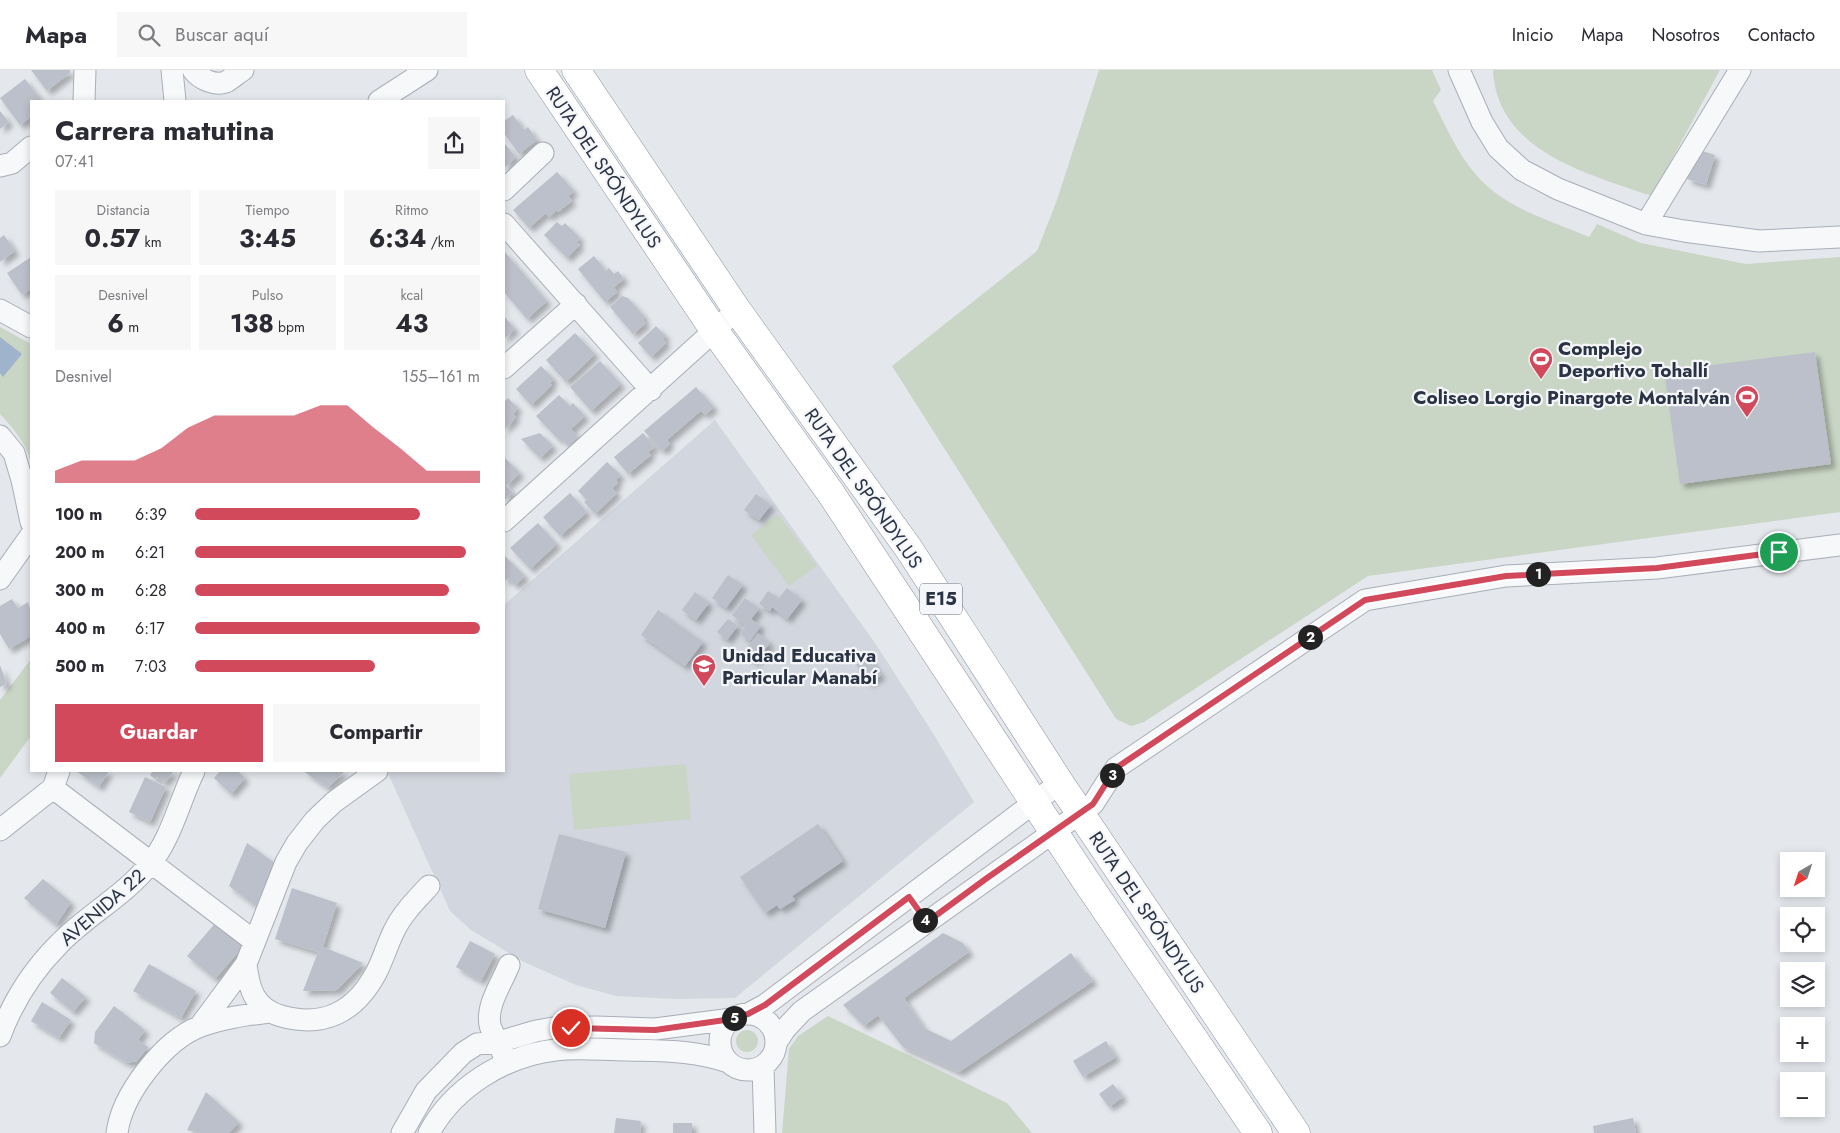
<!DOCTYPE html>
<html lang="es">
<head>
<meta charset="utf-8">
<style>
	:root { --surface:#fff; --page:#f7f7f7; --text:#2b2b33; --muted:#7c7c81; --line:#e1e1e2; --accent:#d1495b }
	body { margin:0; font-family:Jost,sans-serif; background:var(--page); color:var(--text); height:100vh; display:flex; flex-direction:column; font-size:19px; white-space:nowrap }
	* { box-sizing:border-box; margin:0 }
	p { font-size:16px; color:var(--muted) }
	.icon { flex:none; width:28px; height:28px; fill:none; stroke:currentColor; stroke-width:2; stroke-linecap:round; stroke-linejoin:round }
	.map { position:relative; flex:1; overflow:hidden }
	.sheet { position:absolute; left:30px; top:30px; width:475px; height:672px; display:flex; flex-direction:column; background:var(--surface); border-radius:0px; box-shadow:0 2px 8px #0003 }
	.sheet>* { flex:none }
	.needle { width:32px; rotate:219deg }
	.controls { position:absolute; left:1780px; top:782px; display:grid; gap:10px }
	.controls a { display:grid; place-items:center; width:45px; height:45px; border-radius:0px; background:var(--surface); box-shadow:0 2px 8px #0003; font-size:25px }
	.pin { position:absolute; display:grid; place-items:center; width:42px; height:42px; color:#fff; margin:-21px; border:2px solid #fff; border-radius:50%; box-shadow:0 1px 5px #0007 }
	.km { position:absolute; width:25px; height:25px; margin:-12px; border-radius:50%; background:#222; color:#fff; font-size:14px; line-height:25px; text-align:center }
	.round { display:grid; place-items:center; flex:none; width:52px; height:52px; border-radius:0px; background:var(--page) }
	.overview { display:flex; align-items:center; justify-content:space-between; height:85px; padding:0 25px }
	h1 { font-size:28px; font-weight:700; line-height:38px }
	.figures { display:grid; grid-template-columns:repeat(3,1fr); gap:8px; height:85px; padding:5px 25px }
	.figures div { display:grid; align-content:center; border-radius:0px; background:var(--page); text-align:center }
	.figures b { font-size:25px; font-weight:700 }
	.figures small { font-size:14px; font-weight:400 }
	.figures p { font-size:14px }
	.chart { height:140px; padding:10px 25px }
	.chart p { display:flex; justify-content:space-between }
	.chart svg { width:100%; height:90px; margin-top:5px; fill:var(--accent); opacity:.7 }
	.cta { display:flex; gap:10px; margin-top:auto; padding:10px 25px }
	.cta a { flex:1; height:58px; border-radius:0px; background:var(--accent); color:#fff; font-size:20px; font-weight:700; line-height:58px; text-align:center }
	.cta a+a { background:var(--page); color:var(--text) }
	ul { padding:0 25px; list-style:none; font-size:16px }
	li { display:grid; grid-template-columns:80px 60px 1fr; align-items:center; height:38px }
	li i { height:12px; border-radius:6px; background:var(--accent) }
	header { display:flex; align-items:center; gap:30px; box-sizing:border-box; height:70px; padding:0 25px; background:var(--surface); border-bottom:1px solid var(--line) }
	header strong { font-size:24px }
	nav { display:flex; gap:28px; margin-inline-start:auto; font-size:18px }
	.search { width:350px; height:45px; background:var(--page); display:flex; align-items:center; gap:12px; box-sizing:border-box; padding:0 18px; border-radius:0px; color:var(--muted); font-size:19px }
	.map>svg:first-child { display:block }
	.built { fill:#d2d6de }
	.green { fill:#c9d6c5 }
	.water { fill:#9fb4cc }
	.building { fill:#bbc0ca; filter:url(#shadow) }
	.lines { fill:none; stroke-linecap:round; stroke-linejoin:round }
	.minor-casing { stroke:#a9aeb7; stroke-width:23 }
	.highway-casing { stroke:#8b94a3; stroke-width:29 }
	.minor { stroke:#f7f8fa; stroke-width:21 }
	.highway { stroke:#fff; stroke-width:28 }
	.route-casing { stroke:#fff; stroke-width:10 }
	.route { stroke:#d1495b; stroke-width:6 }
	.labels { text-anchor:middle; stroke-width:4.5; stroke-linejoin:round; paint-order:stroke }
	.shield { fill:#f4f6f9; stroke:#676e7b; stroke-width:1 }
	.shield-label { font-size:18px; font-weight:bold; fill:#2b3445 }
	.street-label { font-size:19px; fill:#2b3445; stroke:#f4f6f9 }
	.poi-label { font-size:19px; font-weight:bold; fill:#2b3445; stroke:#f4f6f9; text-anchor:start }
</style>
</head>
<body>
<header>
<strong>Mapa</strong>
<div class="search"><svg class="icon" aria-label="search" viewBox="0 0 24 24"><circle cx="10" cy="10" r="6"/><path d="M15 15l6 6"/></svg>Buscar aquí</div>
<nav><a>Inicio</a><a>Mapa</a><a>Nosotros</a><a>Contacto</a></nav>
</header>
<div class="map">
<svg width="1840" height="1063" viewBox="0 0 1840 1063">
	<defs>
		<filter id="shadow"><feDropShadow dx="4.5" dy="4.5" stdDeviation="2.5" flood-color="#0004"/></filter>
	</defs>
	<rect width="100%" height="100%" fill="#e4e7ec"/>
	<!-- built -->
	<path class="built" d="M715,350l160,223 56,87 43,72 -239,196 -60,1 -59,-3 -40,-11 -52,-23 -53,-32 -21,-19 -63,-140h117v-166z"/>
	<!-- green -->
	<path class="green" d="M1099,0h333l9,20 -8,11c15,30 29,62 53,84 28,26 69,37 103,52l8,-13 44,19 105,21 94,-7v255l-472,64 -224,146 -13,4 -15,-7 -224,-353 145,-115 20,-51z
		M1493,0h227l-68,126c-63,-22 -155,-44 -159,-126z
		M0,257l31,17v119c-5,-20 -17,-34 -31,-49z
		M778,444l39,52 -28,20 -38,-51z
		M31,589v77l-31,42v-78z
		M686,694l5,55 -117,11 -5,-56z
		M828,946l179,87 25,30h-250l7,-84 9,-13z
		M736 971a11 11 0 1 1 22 0a11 11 0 1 1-22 0Z"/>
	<!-- water -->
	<path class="water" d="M0,267l22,17 -19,23 -3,-4z"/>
	<!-- building -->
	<path class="building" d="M31,0h39v3l-23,18z
		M25,9l17,22h-11v16l-11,8 -20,-27z
		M0,41l9,11 -9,7z
		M513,45l11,15 4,-3 9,13 -18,14 -15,-21v-12z
		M504,73l12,14 -12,11z
		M1696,79l19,6 -9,30 -19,-6z
		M557,102l17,19 -6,5 4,5 -14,11 -1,-2 -8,7 -3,-4 -17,15 -16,-18z
		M557,152l5,4 3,-3 15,15 -3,4 3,3 -13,13 -23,-23z
		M4,165l11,16 -15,11v-24z
		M504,181l43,50 -20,18 -23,-27z
		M594,186l12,15 3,-3 5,6 4,-3 6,8 -10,8 3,5 -12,10 -27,-33z
		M31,187v32l-9,6 -15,-22z
		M622,226l6,2 17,19 -3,2 4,4 -13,11 -23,-27z
		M504,246l11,13 -11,10z
		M656,256l10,10 -3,3 3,4 -15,14 -13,-14z
		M575,263l20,21 -29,28 -20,-22z
		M1815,282l16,112 -151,20 -16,-113z
		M600,291l21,23 -30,27 -21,-24z
		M541,296l13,13 -4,4 2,2 -21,20 -15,-16z
		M696,317l18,20 -9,8 -4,-4 -4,3 -30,26 3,4 -8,7 -18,-20z
		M559,325l11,11 3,-3 12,13 -14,13 7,8 -10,9 -7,-8 -2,2 -23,-24z
		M508,328l10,10 -5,6 3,3 -12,13v-28z
		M540,363l13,13 -13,12 -19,-19z
		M643,363l12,14 -7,5 3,3 -23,19 -14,-17z
		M504,387l16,16 -14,13 7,6 -9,9z
		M607,392l14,13 -5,5 2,3 -6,5 5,5 -22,21 -11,-12 3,-2 -9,-9z
		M570,423l17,19 -27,24 -17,-19z
		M756,424l15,11 -12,15 -15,-10z
		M538,453l19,21 -27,25 -20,-21z
		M504,485l21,21 -10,9 -7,-7 -4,4z
		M728,505l15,10 -17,23 -14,-10z
		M787,518l15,12 -15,19 -15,-12 -2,4 -11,-7 9,-13 11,7z
		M695,522l14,11 -13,17 -14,-10z
		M745,528l14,11 -8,10 10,7 -11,15 -10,-7 6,-8 -14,-11z
		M12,529l6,9 10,-6 3,10v24l-22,13 -9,-15v-28z
		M658,540l45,32 -18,24 -44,-31z
		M728,549l10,7 -11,14 -10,-8z
		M758,563l12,10 -15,19 -12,-9z
		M868,587l13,18 -12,8 -13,-18z
		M0,595l7,19 -7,3z
		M76,701h33l-10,16z
		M153,701h21l-9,12 -8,-6 -2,2 -5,-4z
		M220,701h18l7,7 -14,16 -17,-16z
		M303,701h42l-17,17z
		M145,707l21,10 -16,35 -21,-10z
		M818,754l25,37 -51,35 3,4 -15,9 -3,-4 -12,8 -25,-36z
		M559,764l67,18 -21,76 -67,-19z
		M247,773l28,20 -18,44 -28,-21z
		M43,809l28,23 -15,23 -32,-27z
		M292,818l45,15 -14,44 40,16 -26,27 -34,1 15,-39 -43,-13z
		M223,844l23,23 -6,13 -25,29 -28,-23z
		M943,863l20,10 6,9 -65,46 20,30 27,13 120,-88 14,20 2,-1 6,9 -134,91 -56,-25 -25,-32 -14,11 -21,-21z
		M470,871l25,13 -14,27 -25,-14z
		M149,894l47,27 -15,27 -48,-27z
		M62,908l24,19 -13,15 -23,-19z
		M42,932l29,18 -12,18 -28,-17z
		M114,936l31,24 -7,10 10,7 -11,14 -10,2 -33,-20 1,-11z
		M1106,971l10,16 -33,20 -10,-16z
		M1113,1014l10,13 -14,10 -10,-13z
		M206,1022l33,30 -10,11h-30l-12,-3z
		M616,1048l25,3 -1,12h-26z
		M1633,1048l3,15h-42l-1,-7z
		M673,1053h19v10h-19z"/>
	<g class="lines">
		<!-- minor casing -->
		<g class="minor-casing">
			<path id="minor" d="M172,0l3,31
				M193,0c7,9 21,16 33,12 5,-3 11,-8 17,-12
				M1459,0l23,52 16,26 24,22 36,19 88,35 38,7 75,10 81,-4
				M84,31l1,-31
				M379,31l48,-31
				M0,96l12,-3 19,-16
				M504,120l39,-37
				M504,154l147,166
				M1646,154l94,-154
				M0,240l31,17
				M504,298l72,-64
				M0,366l14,17 8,27 9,42
				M504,451l233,-211
				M0,509l31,-44
				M53,718l201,153
				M0,760l53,-42 6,-17
				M246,894c3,25 8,44 35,52 43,12 74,-4 95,-43 7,-13 11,-28 18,-42 8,-17 22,-31 35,-45
				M748,944l17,-9 295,-222
				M720 972a28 28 0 1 1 56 0a28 28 0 1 1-56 0Z
				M200,956l46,-62 40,-102 11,-19 18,-23 19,-18 43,-31
				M0,966c13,-35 33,-66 59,-92 29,-30 64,-47 91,-80 21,-25 30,-64 44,-93
				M776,973l9,-14 17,-18 291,-207 23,-36 249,-168 141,-24 151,-8 183,-23
				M503,984c-3,-9 -12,-23 -13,-29 -4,-20 12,-42 19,-60
				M763,996l2,67
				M117,1063c5,-39 47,-93 84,-107 22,-8 45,-11 68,-14
				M402,1063l24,-42 37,-38 14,-9 22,-2 37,-11 17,-3 43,-1 59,2 77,-10
				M429,1063c24,-45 75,-77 126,-83 23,-3 48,0 72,0 35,1 68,0 101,12"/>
		</g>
		<!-- highway casing -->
		<g class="highway-casing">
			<path id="highway" d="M539,0l175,260 116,162 256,389 172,252
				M576,0l161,240 172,239 151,234 236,350"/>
		</g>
		<!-- minor -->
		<use href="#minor" class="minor"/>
		<!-- highway -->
		<use href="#highway" class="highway"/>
	</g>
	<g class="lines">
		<!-- route casing -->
		<g class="route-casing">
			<path id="route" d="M571,958l84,2 77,-11 8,-3 8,-2 17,-9 144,-108 18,25 60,-44 106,-74 23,-36 249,-168 141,-24 151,-8 122,-16"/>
		</g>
		<!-- route -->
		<use href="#route" class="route"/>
	</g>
	<!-- icons -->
	<defs>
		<g id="stadium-pin" transform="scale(1.25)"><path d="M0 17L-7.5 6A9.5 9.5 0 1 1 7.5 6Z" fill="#d1495b" stroke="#f4f6f9"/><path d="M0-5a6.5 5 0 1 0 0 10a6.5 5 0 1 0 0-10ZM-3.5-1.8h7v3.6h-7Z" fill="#fff"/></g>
		<g id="school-pin" transform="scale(1.25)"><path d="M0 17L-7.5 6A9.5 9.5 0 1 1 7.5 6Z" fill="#d1495b" stroke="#f4f6f9"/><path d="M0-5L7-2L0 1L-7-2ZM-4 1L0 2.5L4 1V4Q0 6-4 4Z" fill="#fff"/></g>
	</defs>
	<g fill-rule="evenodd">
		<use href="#stadium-pin" x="1541" y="289"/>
		<use href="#stadium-pin" x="1747" y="327"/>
		<use href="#school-pin" x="704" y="596"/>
	</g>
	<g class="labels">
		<!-- shield labels -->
		<rect class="shield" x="920" y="513.5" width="42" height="31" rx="4"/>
		<g class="shield-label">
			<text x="941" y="535">E15</text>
		</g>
		<!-- street labels -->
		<g class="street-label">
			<text transform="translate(604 97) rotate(56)" y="7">RUTA DEL SPÓNDYLUS</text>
			<text transform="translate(864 418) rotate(55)" y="7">RUTA DEL SPÓNDYLUS</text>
			<text transform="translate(102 837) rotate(-41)" y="7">AVENIDA 22</text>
			<text transform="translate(1147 842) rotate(56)" y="7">RUTA DEL SPÓNDYLUS</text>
		</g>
		<!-- poi labels -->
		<g class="poi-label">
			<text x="1558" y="285">Complejo<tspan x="1558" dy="22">Deportivo Tohallí</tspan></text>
			<text x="1730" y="334" text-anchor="end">Coliseo Lorgio Pinargote Montalván</text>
			<text x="722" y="592">Unidad Educativa<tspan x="722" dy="22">Particular Manabí</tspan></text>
		</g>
	</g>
</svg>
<div class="controls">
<a><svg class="needle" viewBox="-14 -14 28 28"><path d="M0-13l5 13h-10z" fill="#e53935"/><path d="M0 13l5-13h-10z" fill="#7c7c81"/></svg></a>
<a><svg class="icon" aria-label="locate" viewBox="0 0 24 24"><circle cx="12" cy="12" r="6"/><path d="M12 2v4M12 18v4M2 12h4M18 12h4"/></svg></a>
<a><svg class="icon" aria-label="layers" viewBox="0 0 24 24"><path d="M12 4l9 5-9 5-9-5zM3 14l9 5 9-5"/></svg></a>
<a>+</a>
<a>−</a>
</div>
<div class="pin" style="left:1779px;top:482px;background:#1e9e55"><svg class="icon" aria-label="arrive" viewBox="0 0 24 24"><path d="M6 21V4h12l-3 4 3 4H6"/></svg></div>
<div class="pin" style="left:571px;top:958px;background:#d93025"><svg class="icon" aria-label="check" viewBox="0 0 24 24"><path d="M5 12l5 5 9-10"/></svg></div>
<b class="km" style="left:1538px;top:504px">1</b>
<b class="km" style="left:1310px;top:567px">2</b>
<b class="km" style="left:1112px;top:705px">3</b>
<b class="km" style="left:925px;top:850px">4</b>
<b class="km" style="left:734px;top:948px">5</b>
<section class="sheet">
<div class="overview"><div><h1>Carrera matutina</h1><p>07:41</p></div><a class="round"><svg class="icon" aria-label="share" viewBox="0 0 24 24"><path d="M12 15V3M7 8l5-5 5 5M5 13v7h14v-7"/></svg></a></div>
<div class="figures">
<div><p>Distancia</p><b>0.57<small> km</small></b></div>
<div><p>Tiempo</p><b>3:45</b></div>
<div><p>Ritmo</p><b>6:34<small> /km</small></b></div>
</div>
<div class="figures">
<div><p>Desnivel</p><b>6<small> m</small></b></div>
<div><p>Pulso</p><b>138<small> bpm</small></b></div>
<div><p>kcal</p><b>43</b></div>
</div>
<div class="chart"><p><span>Desnivel</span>155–161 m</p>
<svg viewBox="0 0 160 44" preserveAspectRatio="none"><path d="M0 44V38L10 33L20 33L30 33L40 27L50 17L60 11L70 11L80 11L90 11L100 6L110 6L120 17L130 27L140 38L150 38L160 38V44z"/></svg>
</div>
<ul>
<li><b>100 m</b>6:39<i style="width:79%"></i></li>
<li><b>200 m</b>6:21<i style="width:95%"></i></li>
<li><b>300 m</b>6:28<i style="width:89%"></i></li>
<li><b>400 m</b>6:17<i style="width:100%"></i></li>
<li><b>500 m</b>7:03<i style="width:63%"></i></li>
</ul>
<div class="cta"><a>Guardar</a><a>Compartir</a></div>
</section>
</div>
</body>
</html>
